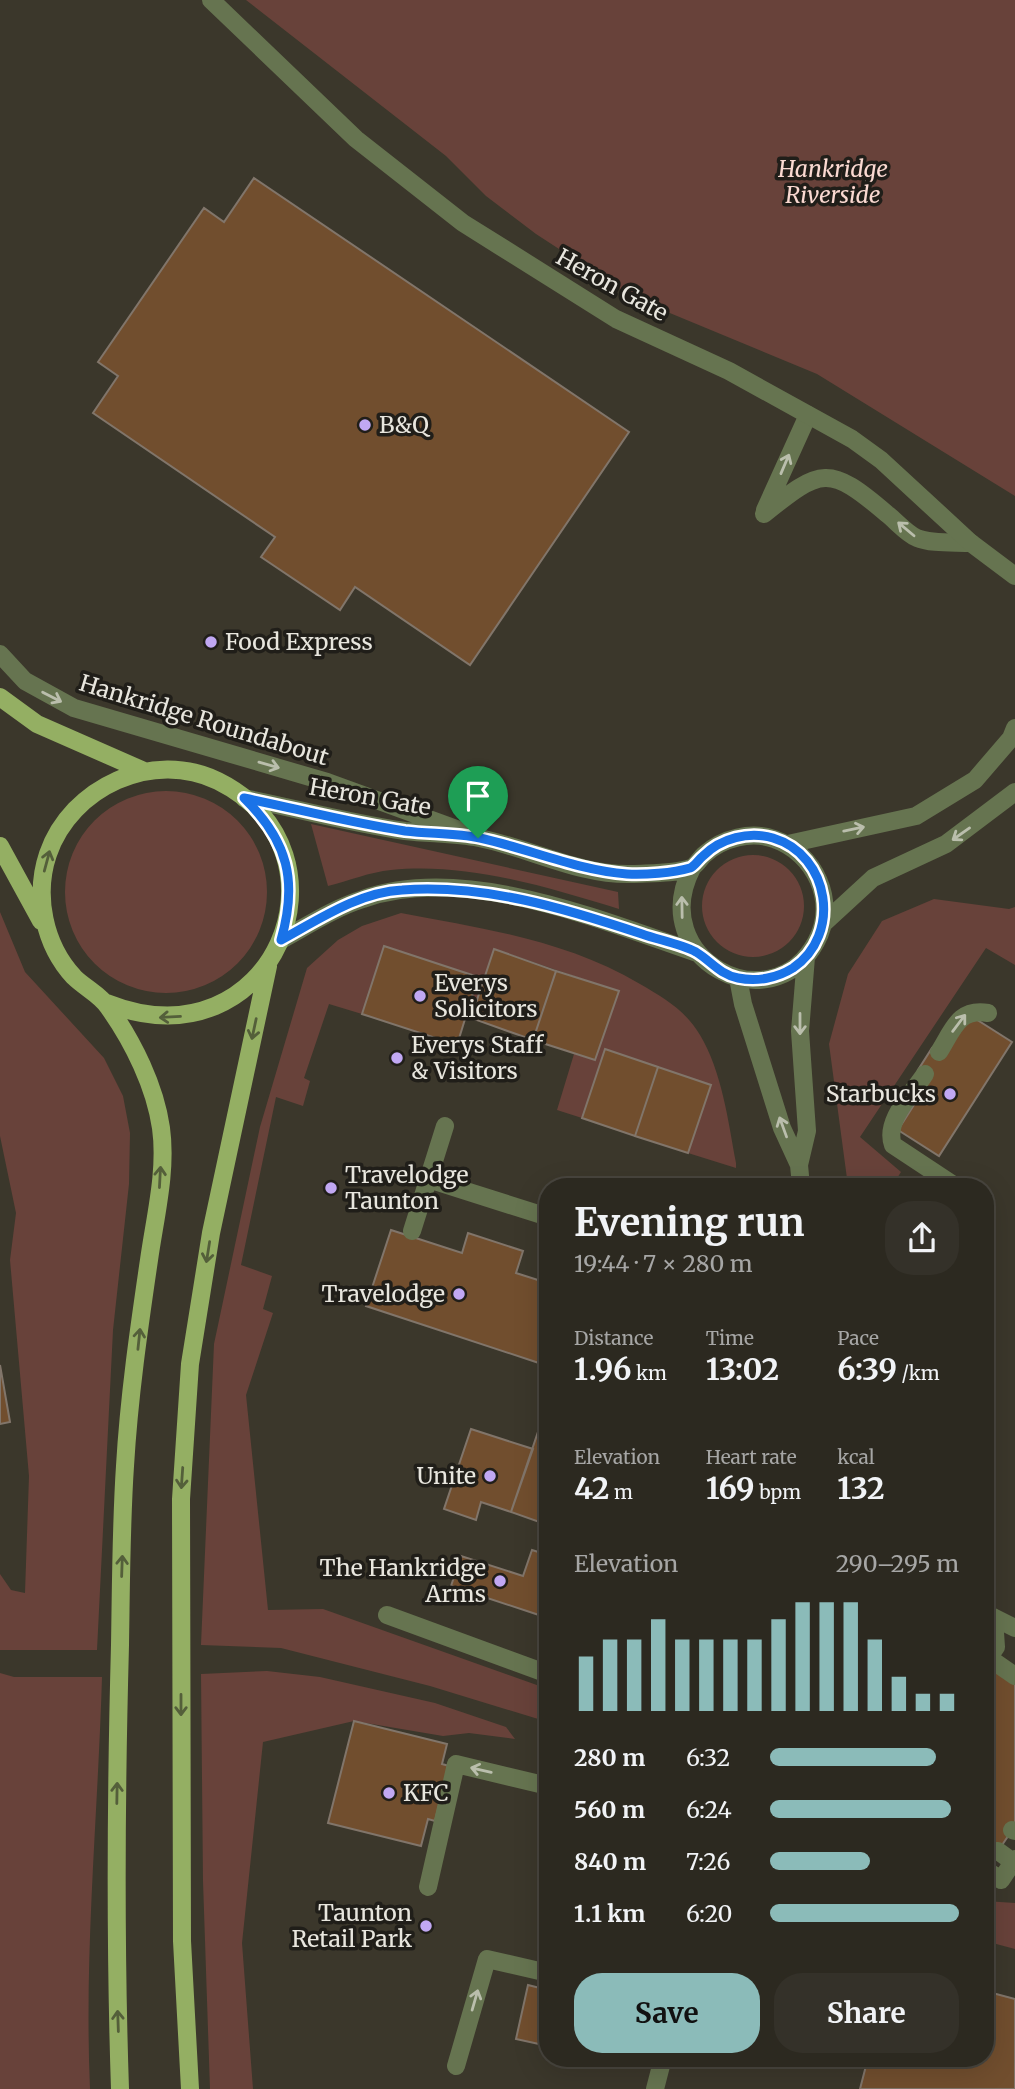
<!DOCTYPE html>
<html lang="en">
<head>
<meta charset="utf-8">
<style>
	:root { --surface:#2c2920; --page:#343129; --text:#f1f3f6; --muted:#a6a6a5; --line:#48453e; --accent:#8bbbb9 }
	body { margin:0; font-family:Merriweather,serif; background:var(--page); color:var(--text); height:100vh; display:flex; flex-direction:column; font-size:26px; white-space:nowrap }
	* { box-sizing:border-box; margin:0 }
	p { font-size:23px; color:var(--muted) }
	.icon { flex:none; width:38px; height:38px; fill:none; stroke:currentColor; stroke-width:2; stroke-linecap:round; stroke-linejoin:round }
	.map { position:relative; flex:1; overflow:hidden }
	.drawer { position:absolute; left:539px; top:1178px; width:455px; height:889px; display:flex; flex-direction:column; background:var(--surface); border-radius:28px; box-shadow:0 7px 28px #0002,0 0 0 2px var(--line) }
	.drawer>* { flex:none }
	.pin { position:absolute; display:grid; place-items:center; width:60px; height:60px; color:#fff; margin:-72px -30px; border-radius:50% 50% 50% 0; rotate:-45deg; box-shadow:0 0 7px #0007 }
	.pin .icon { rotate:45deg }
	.round { display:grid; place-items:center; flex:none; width:74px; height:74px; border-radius:28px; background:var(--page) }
	.head { display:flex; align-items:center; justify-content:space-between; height:119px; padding:0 35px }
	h1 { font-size:38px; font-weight:700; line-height:52px }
	.figures { display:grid; grid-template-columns:repeat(3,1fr); gap:10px; height:119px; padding:7px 35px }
	.figures div { display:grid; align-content:center }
	.figures b { font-size:30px; font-weight:700 }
	.figures small { font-size:19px; font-weight:400 }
	.figures p { font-size:19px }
	.chart { height:196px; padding:14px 35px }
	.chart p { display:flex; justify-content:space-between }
	.chart svg { width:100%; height:126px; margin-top:7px; stroke:var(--accent); stroke-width:6 }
	.button { display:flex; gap:14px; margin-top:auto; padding:14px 35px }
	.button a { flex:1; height:80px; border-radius:28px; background:var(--accent); color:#111; font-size:28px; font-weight:700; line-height:80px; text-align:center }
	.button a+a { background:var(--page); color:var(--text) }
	ul { padding:0 35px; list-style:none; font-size:23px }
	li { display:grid; grid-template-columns:112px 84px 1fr; align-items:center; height:52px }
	li i { height:18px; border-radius:9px; background:var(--accent) }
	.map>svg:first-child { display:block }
	.green { fill:#68423a }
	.building { fill:#714e2e; stroke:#81756a; stroke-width:2 }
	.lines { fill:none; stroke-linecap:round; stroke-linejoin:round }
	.service { stroke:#667450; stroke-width:18 }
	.minor { stroke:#667450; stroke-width:18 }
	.primary { stroke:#94af63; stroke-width:18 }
	.oneway { stroke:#babeac }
	.oneway2 { stroke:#545f3a }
	.route-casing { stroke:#fff; stroke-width:14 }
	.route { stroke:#1a73e8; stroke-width:9 }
	.poi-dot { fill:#c1a8f3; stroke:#201e19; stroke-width:2.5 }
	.labels { text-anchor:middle; stroke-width:7; stroke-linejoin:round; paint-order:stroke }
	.park-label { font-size:23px; font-style:italic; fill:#fad9d1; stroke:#201e19 }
	.street-label { font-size:23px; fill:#e8e6de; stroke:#201e19 }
	.poi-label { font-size:23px; fill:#e8e6de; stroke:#201e19; text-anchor:start }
</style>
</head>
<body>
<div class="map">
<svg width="1015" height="2089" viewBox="0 0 1015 2089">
	<rect width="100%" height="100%" fill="#3b372b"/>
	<!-- green -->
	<path class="green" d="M246,0h769v496l-198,-122 -181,-75 -100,-65 -50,-38 -40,-40z
		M65 892a101 101 0 1 1 202 0a101 101 0 1 1-202 0Z
		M311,824l307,68 1,17c-72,-22 -152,-47 -228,-39 -21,2 -43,11 -63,16z
		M702 906a51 51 0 1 1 102 0a51 51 0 1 1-102 0Z
		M934,899l75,10 6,-2v58l-29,-17 -126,189 41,35 -9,14h-44l-19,-142 19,-70 34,-53z
		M0,912l25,60 79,86 19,38 7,37 -1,51 -16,146 -16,320h-97v-76l11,16 14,3 4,-117 -19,-216 6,-47 -16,-77z
		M401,913c84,16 164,27 239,71 24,14 45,26 60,51 22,37 28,85 36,128v5l-48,-15 23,-68 -105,-36 -24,69 -25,-8 17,-56 21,6 23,-69 -123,-42 -24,69 -5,-1 12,-40 -94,-30 -22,67 -33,-10 -25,74 6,3 -7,25 -27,-9 -35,168 31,11 -9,33 10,4 -27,82 22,215 55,-1 225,80v33l-118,-36 -149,-38 -80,-3 13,-301 46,-217 47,-159 31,-28 24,-14z
		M267,1671l53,6 115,26 71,24 9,12 -46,-6 -26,3 -89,-15 -91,21 -21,201 11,146h-43l-7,-208 -2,-207z
		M0,1673l14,4h88c-4,137 -18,275 -12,412h-90z
		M985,1901l30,2v46l-30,-8z"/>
	<!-- building -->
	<path class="building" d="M254,178l375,254 -159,233 -115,-78 -15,23 -79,-53 14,-20 -182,-124 25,-37 -20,-14 106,-154 20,14z
		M384,946l94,31 -21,68 -95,-31z
		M494,949l62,22 -23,69 -62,-22z
		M556,971l63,20 -24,69 -62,-20z
		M971,1016l41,26 -73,114 -41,-26 33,-52 -13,-8 14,-22z
		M605,1049l53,18 -23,69 -53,-18z
		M658,1067l53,18 -23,68 -53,-17z
		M391,1230l71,23 6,-20 55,18 -7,22 25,8 2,-7 5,2v90l-182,-60z
		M0,1365l10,57 -10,2z
		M545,1411l3,104 -3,9 -34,-12z
		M471,1429l62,20 -22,63 -30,-10 -5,18 -32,-11z
		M532,1550l16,5v63l-97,-32 10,-30 62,20z
		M995,1671l20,13v142l-30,44v-184z
		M354,1721l93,23 -5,20 7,2 -14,55 -7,-2 -7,27 -93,-23z
		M528,1985l20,5v56l-32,-7z
		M985,1991l30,8v90h-155l8,-31h117z"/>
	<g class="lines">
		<!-- service -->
		<path class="service" d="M765,510l43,-95
			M764,514c57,-46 65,-50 123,0 9,7 20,20 30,24 14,6 38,4 54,5
			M939,1052c14,-22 19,-44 49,-39
			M925,1074c-13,20 -41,47 -32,71l62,41
			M428,1179l120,38
			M412,1231l33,-105
			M387,1615l161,59
			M989,1658l26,18
			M985,1663l11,-16 -2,-29
			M1012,1830l3,1
			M998,1851l15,11
			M986,1870l15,10 14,-21
			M428,1887l28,-123 92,22
			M456,2066l31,-107 61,14
			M655,2089l8,-31"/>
		<!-- minor -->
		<path class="minor" d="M211,0l145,139 107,84 153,96 113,52 123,68 29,21 90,83 44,33
			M0,654l25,27 49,27 253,74 132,48
			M244,798c54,11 107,25 161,33 24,3 50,2 74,7 51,10 101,38 154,36 16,-1 42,0 58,-6 5,-2 9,-10 14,-14 18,-16 46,-23 69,-15 41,14 64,63 42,103 -45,83 -171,17 -124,-74
			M788,844l128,-28 59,-36 36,-42 4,-10
			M823,924l50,-46 73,-34 69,-52
			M281,940c26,-14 53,-32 82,-41 101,-36 237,21 334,54
			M738,978l5,26 39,124 17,37
			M801,1186l-2,-21 8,-34 -7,-100 6,-74
			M985,1613l30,15"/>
		<!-- primary -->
		<path class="primary" d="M0,697l37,27 107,47
			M0,846l41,75
			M107,1003c167,66 254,-151 111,-222 -65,-32 -147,6 -170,73 -14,41 -4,91 26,123 11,11 27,18 35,31 24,34 46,78 52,120 6,43 -6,89 -12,132 -10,68 -20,137 -24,206 -4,59 -4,120 -5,179 -4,148 -5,296 0,444
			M190,2089l-8,-148 -1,-442 9,-135 21,-131 57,-267"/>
	</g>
	<!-- one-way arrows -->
	<defs><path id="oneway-shaft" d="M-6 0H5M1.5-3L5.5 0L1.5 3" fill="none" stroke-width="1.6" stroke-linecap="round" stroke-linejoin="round" transform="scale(1.75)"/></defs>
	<g class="oneway">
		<use href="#oneway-shaft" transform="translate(785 464) rotate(-67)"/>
		<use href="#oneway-shaft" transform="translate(906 529) rotate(-140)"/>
		<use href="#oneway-shaft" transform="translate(52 697) rotate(27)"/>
		<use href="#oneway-shaft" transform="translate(269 765) rotate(16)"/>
		<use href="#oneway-shaft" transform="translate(854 829) rotate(-12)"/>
		<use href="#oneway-shaft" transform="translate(961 834) rotate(145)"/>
		<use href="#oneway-shaft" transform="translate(682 907) rotate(-91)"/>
		<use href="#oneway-shaft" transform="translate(959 1023) rotate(-53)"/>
		<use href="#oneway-shaft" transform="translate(800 1024) rotate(90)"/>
		<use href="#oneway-shaft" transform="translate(783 1127) rotate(-110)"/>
		<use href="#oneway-shaft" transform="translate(481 1770) rotate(-167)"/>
		<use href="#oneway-shaft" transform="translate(475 2000) rotate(-74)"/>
	</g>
	<g class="oneway2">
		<use href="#oneway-shaft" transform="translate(47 861) rotate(-75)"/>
		<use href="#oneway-shaft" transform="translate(170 1017) rotate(177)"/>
		<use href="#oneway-shaft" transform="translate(254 1029) rotate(102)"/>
		<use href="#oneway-shaft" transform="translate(160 1177) rotate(-87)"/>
		<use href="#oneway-shaft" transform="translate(208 1252) rotate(99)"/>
		<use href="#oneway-shaft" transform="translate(139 1339) rotate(-84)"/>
		<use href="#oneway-shaft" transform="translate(182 1478) rotate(94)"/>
		<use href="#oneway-shaft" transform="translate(122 1566) rotate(-88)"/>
		<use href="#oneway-shaft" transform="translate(181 1705) rotate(90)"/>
		<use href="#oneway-shaft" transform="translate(117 1793) rotate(-89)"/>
		<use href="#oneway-shaft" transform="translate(118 2021) rotate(-92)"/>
	</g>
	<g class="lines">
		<!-- route casing -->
		<g class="route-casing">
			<path id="route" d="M244,798c54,11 107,25 161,33 25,3 51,2 75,7 50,11 96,32 147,36 17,1 46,-1 63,-6 5,-2 8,-8 13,-12 18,-18 46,-25 70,-18 57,17 69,97 20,130 -16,10 -36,14 -55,10 -19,-4 -27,-17 -42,-26 -15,-8 -37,-12 -54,-18 -78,-26 -157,-50 -240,-44 -43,2 -84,30 -121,50 17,-59 7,-99 -37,-142z"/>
		</g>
		<!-- route -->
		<use href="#route" class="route"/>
	</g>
	<!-- markers -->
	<g class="poi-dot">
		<circle cx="365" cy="425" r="7"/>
		<circle cx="211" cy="642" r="7"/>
		<circle cx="420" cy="996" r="7"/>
		<circle cx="397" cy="1058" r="7"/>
		<circle cx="950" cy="1094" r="7"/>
		<circle cx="331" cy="1188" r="7"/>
		<circle cx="459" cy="1294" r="7"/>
		<circle cx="490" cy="1476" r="7"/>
		<circle cx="500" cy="1581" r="7"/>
		<circle cx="389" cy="1793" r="7"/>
		<circle cx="426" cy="1926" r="7"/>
	</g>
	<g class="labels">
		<!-- park labels -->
		<g class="park-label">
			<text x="833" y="177">Hankridge<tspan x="833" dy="26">Riverside</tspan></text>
		</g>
		<!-- street labels -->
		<g class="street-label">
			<text transform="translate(612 285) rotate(29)" y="8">Heron Gate</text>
			<text transform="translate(204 720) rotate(17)" y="8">Hankridge Roundabout</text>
			<text transform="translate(370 797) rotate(10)" y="8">Heron Gate</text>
		</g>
		<!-- poi labels -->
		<g class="poi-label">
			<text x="379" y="433">B&amp;Q</text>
			<text x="225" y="650">Food Express</text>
			<text x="434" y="991">Everys<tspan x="434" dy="26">Solicitors</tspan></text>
			<text x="411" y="1053">Everys Staff<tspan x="411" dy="26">&amp; Visitors</tspan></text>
			<text x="936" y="1102" text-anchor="end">Starbucks</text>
			<text x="345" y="1183">Travelodge<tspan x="345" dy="26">Taunton</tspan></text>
			<text x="445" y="1302" text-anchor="end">Travelodge</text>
			<text x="476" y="1484" text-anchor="end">Unite</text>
			<text x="486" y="1576" text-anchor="end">The Hankridge<tspan x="486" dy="26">Arms</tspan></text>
			<text x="403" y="1801">KFC</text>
			<text x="412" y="1921" text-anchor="end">Taunton<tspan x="412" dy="26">Retail Park</tspan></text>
		</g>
	</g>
</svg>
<div class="pin" style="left:478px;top:838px;background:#1e9e55"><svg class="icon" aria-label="arrive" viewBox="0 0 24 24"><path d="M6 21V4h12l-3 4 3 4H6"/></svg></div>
<section class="drawer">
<div class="head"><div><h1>Evening run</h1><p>19:44 · 7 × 280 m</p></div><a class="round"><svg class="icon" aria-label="share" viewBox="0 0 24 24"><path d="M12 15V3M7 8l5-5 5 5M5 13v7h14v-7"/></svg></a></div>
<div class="figures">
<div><p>Distance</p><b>1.96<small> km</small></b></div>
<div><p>Time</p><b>13:02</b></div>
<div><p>Pace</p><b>6:39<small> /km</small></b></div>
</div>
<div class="figures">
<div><p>Elevation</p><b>42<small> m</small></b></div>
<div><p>Heart rate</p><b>169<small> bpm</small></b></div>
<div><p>kcal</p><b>132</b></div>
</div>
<div class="chart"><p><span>Elevation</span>290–295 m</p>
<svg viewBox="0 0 160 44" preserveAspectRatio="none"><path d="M5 44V25M15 44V19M25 44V19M35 44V12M45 44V19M55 44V19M65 44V19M75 44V19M85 44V12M95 44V6M105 44V6M115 44V6M125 44V19M135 44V32M145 44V38M155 44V38"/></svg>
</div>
<ul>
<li><b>280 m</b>6:32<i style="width:88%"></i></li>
<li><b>560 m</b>6:24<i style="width:96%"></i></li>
<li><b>840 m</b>7:26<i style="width:53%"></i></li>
<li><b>1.1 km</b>6:20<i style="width:100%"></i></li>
</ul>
<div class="button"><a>Save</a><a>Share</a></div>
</section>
</div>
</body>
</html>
